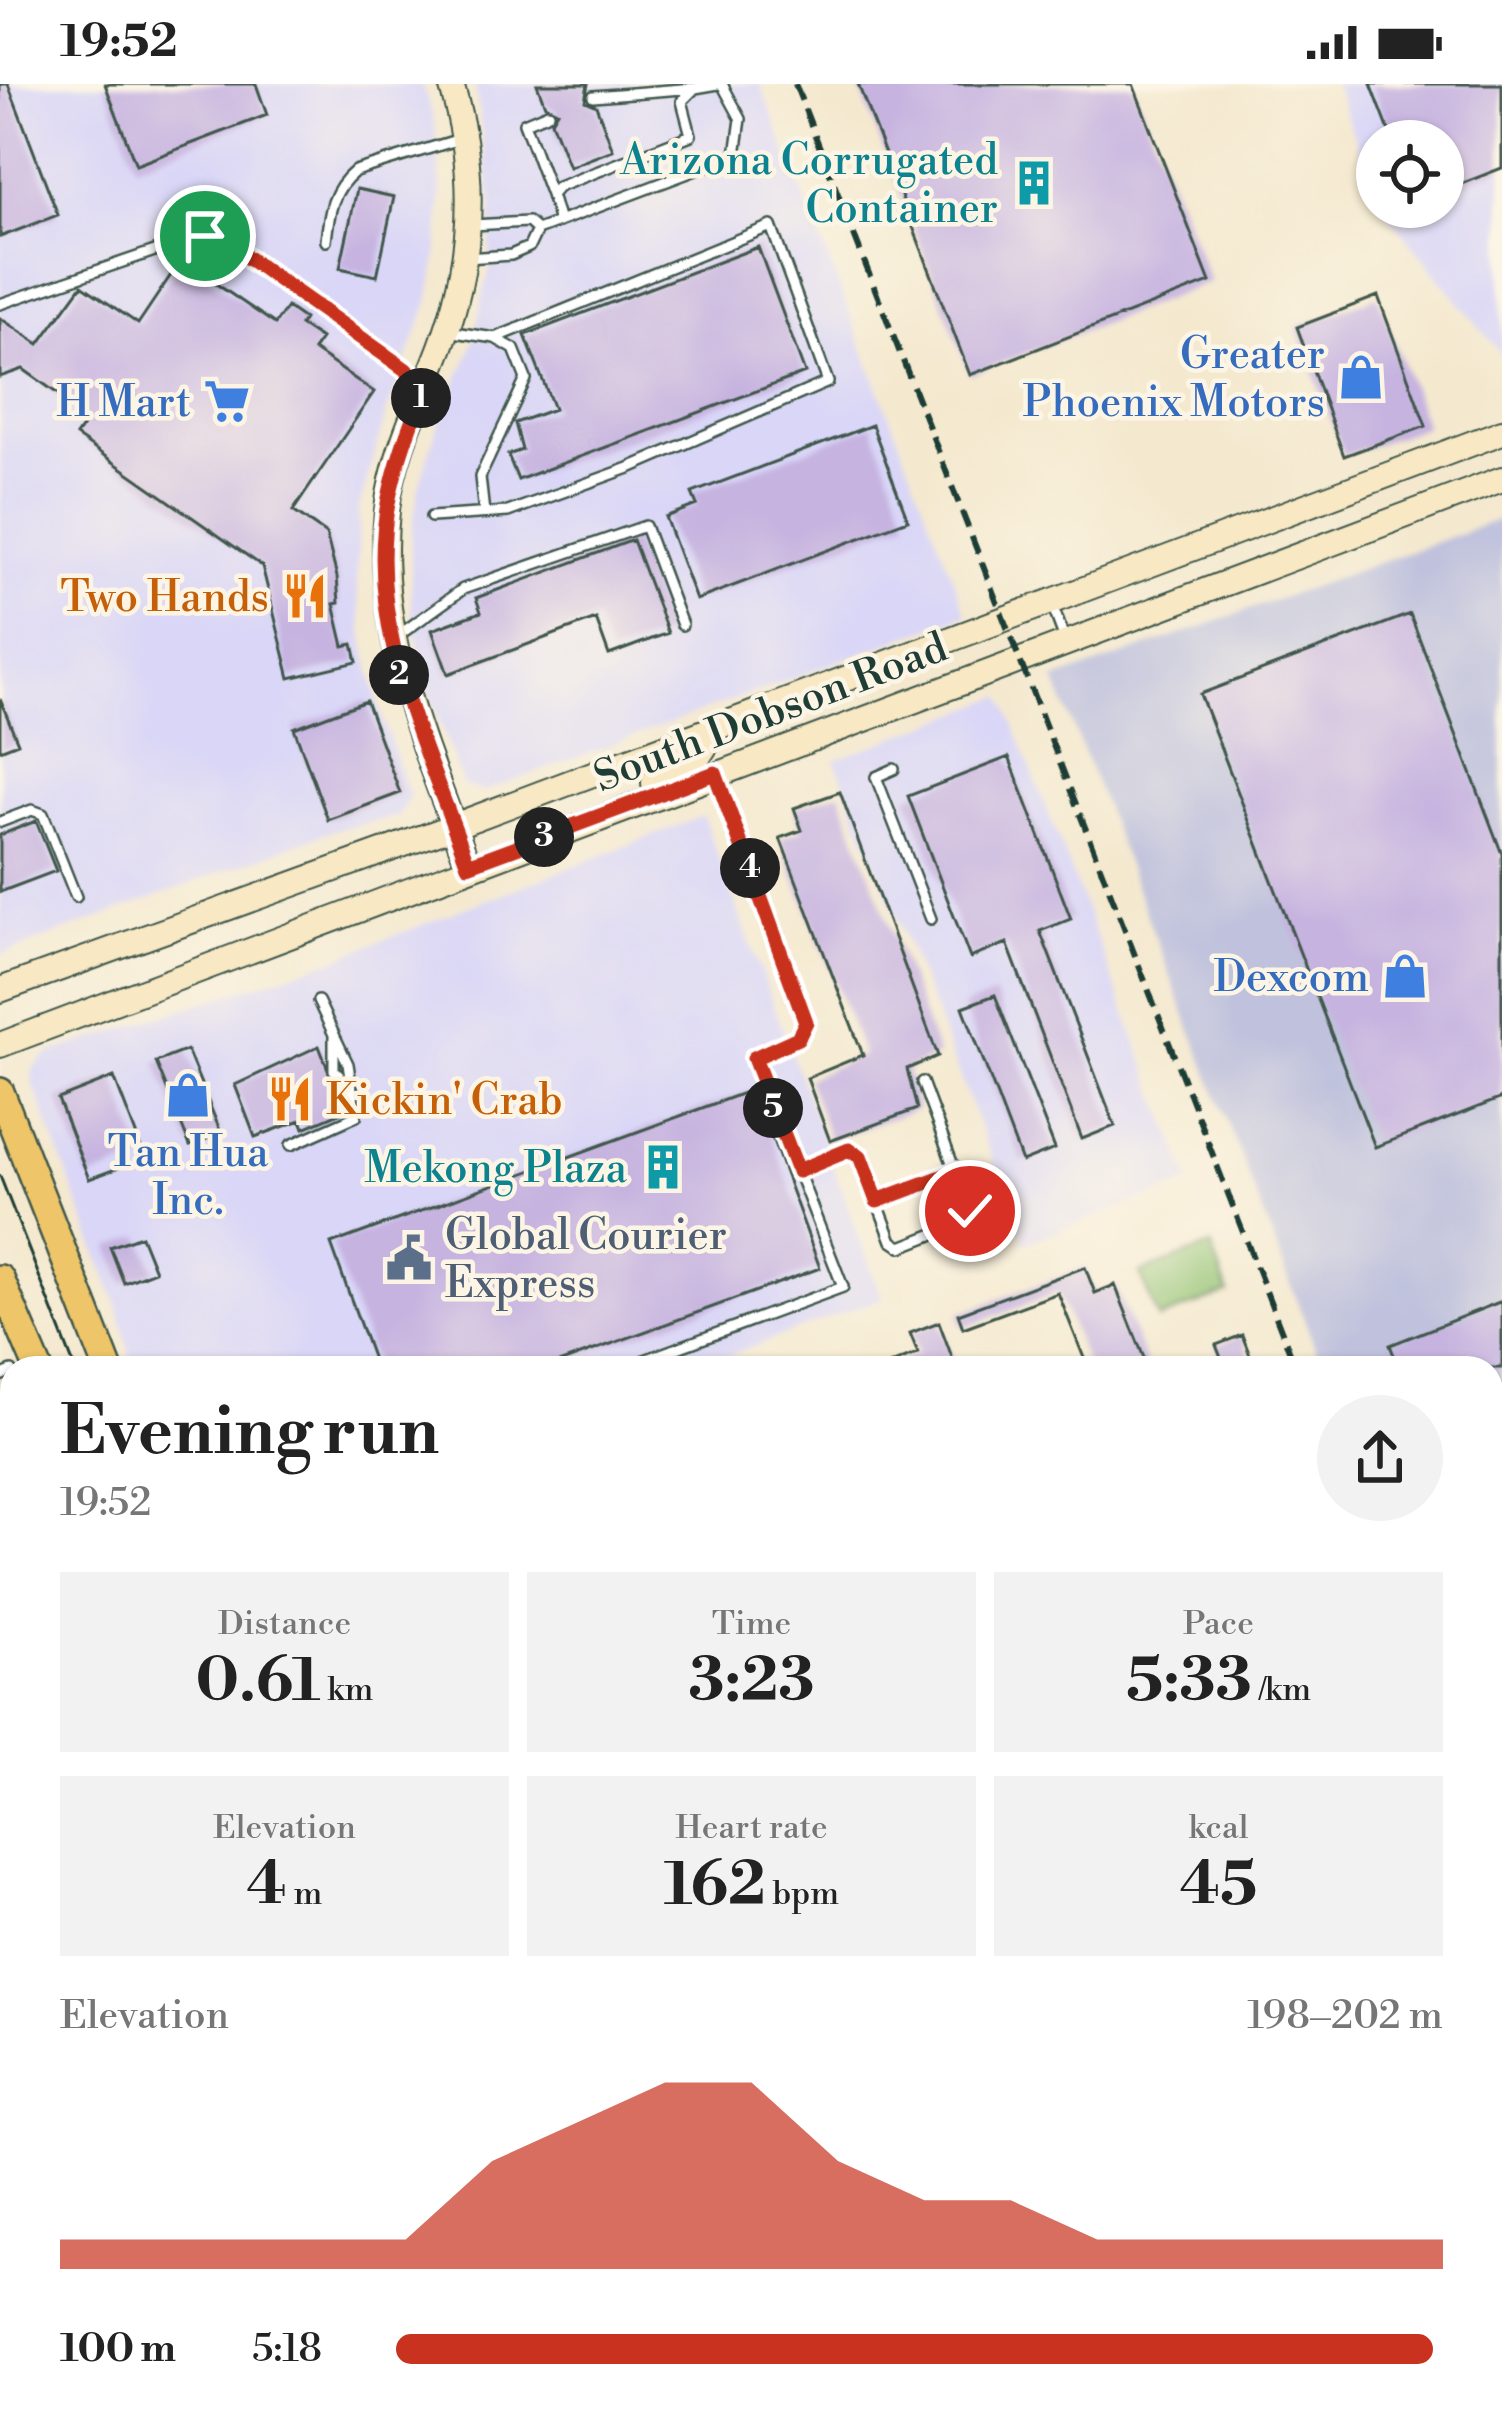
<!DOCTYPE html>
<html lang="en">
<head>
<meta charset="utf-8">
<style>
	:root { --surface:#fff; --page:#f2f2f2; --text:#222; --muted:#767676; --accent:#c8321e }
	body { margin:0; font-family:"Libre Bodoni",serif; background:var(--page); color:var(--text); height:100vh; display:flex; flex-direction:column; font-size:45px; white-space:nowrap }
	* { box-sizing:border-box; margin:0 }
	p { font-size:39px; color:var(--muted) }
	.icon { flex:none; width:66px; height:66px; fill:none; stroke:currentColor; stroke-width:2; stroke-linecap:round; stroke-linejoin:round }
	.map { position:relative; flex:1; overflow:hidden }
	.details { position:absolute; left:0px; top:1272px; width:1503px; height:1065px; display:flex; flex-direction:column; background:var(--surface); border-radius:36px 36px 0 0; box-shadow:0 3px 9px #0004 }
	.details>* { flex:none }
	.controls { position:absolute; left:1356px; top:36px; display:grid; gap:24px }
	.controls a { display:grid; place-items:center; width:108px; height:108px; border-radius:50%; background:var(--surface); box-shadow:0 3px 9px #0004; font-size:60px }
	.pin { position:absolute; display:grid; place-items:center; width:102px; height:102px; color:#fff; margin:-51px; border:6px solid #fff; border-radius:50%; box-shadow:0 3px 12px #0007 }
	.km { position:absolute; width:60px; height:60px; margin:-30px; border-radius:50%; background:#222; color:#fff; font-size:33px; line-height:60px; text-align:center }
	.round { display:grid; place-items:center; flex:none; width:126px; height:126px; border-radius:63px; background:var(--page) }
	.head { display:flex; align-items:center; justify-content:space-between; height:204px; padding:0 60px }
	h1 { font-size:66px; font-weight:700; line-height:90px }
	.metrics { display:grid; grid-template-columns:repeat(3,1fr); gap:18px; height:204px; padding:12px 60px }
	.metrics div { display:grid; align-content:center; border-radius:0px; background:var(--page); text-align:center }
	.metrics b { font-size:60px; font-weight:700 }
	.metrics small { font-size:33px; font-weight:400 }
	.metrics p { font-size:33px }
	.chart { height:336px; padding:24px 60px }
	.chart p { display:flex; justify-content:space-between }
	.chart svg { width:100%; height:216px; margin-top:12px; fill:var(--accent); opacity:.7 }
	ul { padding:0 60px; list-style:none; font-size:39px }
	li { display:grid; grid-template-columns:192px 144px 1fr; align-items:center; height:90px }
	li i { height:30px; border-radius:15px; background:var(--accent) }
	.status { display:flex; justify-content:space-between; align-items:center; height:84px; padding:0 60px; background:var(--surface); direction:ltr }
	.status svg { height:33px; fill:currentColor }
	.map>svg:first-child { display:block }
	.built { fill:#d9d6f7 }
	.industrial { fill:#c0c2dd }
	.green { fill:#93c373; stroke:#598054; stroke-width:3 }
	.building { fill:#c6b3e0 }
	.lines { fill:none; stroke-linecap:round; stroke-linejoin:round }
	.lane-casing { stroke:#3f574b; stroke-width:14 }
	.street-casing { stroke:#3f574b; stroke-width:21 }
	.secondary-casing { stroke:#3f574b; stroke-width:28 }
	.primary-casing { stroke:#3f574b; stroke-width:32 }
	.lane { stroke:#fff; stroke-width:9 }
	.street { stroke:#fff; stroke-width:16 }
	.secondary { stroke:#f8e8c3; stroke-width:24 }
	.primary { stroke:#eec569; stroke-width:27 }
	.tram { stroke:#1f3d34; stroke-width:3 }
	.rail { stroke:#1f3d34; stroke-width:6; stroke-dasharray:18 9; stroke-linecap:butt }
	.route-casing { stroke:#fff; stroke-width:24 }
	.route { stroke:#c8321e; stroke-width:15 }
	.labels { text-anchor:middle; stroke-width:9; stroke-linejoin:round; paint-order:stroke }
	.culture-label { font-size:42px; fill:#0d838f; stroke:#fcf5e5; text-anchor:end }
	.shop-label { font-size:42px; fill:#366cbe; stroke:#fcf5e5; text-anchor:end }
	.food-label { font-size:42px; fill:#c56008; stroke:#fcf5e5; text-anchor:end }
	.street-label { font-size:42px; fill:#1f3d34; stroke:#fcf5e5 }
	.service-label { font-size:42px; fill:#4e5e75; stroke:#fcf5e5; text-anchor:start }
</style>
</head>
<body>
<div class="status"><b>19:52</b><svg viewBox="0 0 49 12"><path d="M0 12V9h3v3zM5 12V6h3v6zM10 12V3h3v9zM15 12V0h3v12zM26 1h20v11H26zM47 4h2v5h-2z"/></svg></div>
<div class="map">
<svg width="1502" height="2336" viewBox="0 0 1502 2336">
	<rect width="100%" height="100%" fill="#fcf5e5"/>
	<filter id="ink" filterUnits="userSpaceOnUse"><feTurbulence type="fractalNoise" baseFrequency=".00833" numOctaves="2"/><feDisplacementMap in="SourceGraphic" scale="24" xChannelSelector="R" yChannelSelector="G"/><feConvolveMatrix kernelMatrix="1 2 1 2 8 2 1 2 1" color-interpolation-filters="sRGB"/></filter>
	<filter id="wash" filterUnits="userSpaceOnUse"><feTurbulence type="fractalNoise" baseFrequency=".004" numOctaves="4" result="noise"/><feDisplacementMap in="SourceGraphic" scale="48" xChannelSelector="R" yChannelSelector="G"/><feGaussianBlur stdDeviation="2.7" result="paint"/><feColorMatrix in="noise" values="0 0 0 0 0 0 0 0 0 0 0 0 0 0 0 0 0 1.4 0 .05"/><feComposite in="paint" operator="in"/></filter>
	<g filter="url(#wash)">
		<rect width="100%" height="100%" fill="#f4e9cf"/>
		<!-- built -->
		<path class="built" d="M0,0h422l13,40 6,61 -2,60 -10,58 -41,105 -29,100 -2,78 9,64 14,60 29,87 -11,19 -71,16 -327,124z
			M475,0h285l207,530 -484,178 -20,-7 -39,-105 -13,-73v-72l8,-48 17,-57 35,-80 18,-79 3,-66z
			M1334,0h168v271l-120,-148h61v-66h-66v54z
			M1003,612l188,486 -166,61 -190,-483z
			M703,732l179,482 -186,70h-563l-14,-58 -87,-229 1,-13 15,-14 289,-96z"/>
		<!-- industrial -->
		<path class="industrial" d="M1502,434v1310l-11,-28v-432h-168l-268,-688z"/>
		<!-- green -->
		<path class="green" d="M1211,1162l17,47 -70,26 -18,-46z"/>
		<g id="blocks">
			<!-- building -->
			<path class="building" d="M0,0h8l50,131 -58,22z
				M105,0h151l11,31 -131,50z
				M537,0h51l-3,16 11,5 17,45 -44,17 -18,-46 6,-10 -12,-6z
				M858,0h275l77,198 -240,93z
				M1371,0h131v84l-59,23v-50h-50z
				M357,105l37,8 -17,79 -37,-8z
				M758,163l47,126 -287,107 -10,-25 14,-5 -7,-27 39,-14 -29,-74z
				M181,176l94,64 12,-17 17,12 -4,6 21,14 -8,11 61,42 -81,119 33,23 11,43 2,26 -5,1 10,42 9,-2 4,18 -67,16 -28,-112 -186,-130 9,-13 -10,-7 4,-7 -56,-40 -23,8v-59l39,26 43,-59 56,39z
				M1378,212l48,130 -82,30 -47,-129z
				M872,341l36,95 -212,80 -31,-83 32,-12 -5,-12z
				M633,456l35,93 -59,22 -13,-36 -148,55 -16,-44 49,-18 -5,-14z
				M1410,530l92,240v244l-127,49 -175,-453z
				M0,615l18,44 -18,7z
				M366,617l34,92 -72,27 -34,-92z
				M1009,673l62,162 -31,12 75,195 -33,13 -75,-196 -37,15 -62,-162z
				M840,708l98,264 -31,13 10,40 -87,32 -23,-63 56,-23 -83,-217 22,-8 -8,-22z
				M36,737l20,50 -56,21v-57z
				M995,911l60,154 -33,13 -59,-155z
				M319,962l25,65 -40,17 -3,-8 -46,17 -20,-52z
				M187,966l34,83 -31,13 -34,-84z
				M114,993l31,81 -56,21 -31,-80z
				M754,1005l66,179 -275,100h-169l-45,-124z
				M141,1152l14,35 -31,12 -14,-36z
				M1085,1183l10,26 20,-8 33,83h-60l-30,-75 -95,35 -5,-14z
				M1502,1217v67h-103l-9,-23z
				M939,1238l17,46h-74l36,-15 -8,-20z
				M1242,1251l13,33h-30l-9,-23z"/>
		</g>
	</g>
	<g filter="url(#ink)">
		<use href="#blocks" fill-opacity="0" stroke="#3f574b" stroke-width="3"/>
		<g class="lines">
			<!-- lane casing -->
			<g class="lane-casing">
				<path id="lane" d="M593,12l102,-8
					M548,29l-24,10 27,72
					M559,138l-8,-27 7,-8 133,-52 -9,-34 13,-13 23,-4
					M537,146l199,-75 5,-36 -19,-35
					M326,157c3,-29 6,-51 29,-70l105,-32
					M466,174l45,-3 18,-8 8,-17 -9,-8 -56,3
					M0,220l184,-63 36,-3 202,143
					M484,429l-4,-36 46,-98 -12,-30 -19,-11
					M431,433l77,-5 121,-44 199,-86 -57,-156 -276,112 -48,-7
					M1051,518l15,40
					M399,551l64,-46 182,-63 37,99
					M894,685l-18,8 55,142
					M0,738l32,-12 11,4 33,83
					M334,952v34l21,23
					M291,1061l65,-29 -8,-52 -30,-63
					M798,1087l51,-21 11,6 32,85 9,6 64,-25 5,-11 -48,-129
					M877,1117l78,-30
					M623,1284l220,-81 -89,-229 44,-20 8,-16 -89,-243
					M0,1292l12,-5
					M0,1429l12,-3
					M0,2258l7,-3
					M211,2325l28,9 24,-9
					M539,2325l4,11
					M619,2325l4,11
					M388,2336l32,-11
					M572,2336l29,-11
					M776,2336l29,-11"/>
			</g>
			<!-- street casing -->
			<g class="street-casing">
				<path id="street" d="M0,1643l12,-4
					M0,1988l12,-4
					M0,2192l12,-5"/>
			</g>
			<!-- secondary casing -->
			<g class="secondary-casing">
				<path id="secondary" d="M451,0c29,94 21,188 -16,278 -19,47 -43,97 -48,148 -13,127 39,239 81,355
					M655,711l-1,-13 45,-26 18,-28
					M0,906l454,-164 1048,-394
					M0,961l1502,-566"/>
			</g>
			<!-- primary casing -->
			<g class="primary-casing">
				<path id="primary" d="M0,1008l108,276
					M0,1195l38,89
					M451,2325l4,11
					M500,2325l5,11"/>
			</g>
			<!-- lane -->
			<use href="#lane" class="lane"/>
			<!-- street -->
			<use href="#street" class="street"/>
			<!-- secondary -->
			<use href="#secondary" class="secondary"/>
			<!-- primary -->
			<use href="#primary" class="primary"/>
			<!-- tram -->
			<path class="tram" d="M0,1092l75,192
				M466,2325l5,11"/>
			<!-- rail -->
			<path class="rail" d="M795,0l501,1284
				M1491,1784l11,28"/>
		</g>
	</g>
	<g class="lines" filter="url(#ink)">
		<!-- route casing -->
		<g class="route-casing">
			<path id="route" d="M205,152l15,2 206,146c-14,37 -29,74 -37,114 -26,127 38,251 79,367l247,-92 91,249 -8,16 -44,20 44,113 51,-21 11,6 17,45 78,-29 15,39"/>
		</g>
		<!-- route -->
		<use href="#route" class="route"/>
	</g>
	<!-- icons -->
	<defs>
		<g id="building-bare" transform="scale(3.6)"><path d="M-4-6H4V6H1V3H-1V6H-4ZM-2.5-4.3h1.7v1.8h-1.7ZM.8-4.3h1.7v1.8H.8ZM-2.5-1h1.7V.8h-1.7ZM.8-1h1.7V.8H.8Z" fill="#0f9aa8" stroke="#fcf5e5" stroke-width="2.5" paint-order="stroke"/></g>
		<g id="shop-bare" transform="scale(3.6)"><path d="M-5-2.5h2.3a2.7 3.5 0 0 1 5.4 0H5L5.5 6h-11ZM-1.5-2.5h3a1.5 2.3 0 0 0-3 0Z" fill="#3f7fe0" stroke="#fcf5e5" stroke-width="2.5" paint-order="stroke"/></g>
		<g id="supermarket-bare" transform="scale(3.6)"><path d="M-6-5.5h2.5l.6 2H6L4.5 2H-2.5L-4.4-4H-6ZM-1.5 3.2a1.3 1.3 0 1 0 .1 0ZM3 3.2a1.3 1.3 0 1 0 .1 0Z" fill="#3f7fe0" stroke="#fcf5e5" stroke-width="2.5" paint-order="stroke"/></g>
		<g id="restaurant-bare" transform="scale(3.6)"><path d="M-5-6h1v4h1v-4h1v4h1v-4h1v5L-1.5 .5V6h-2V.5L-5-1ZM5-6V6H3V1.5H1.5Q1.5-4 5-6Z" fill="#e8710a" stroke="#fcf5e5" stroke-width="2.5" paint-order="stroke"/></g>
		<g id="civic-bare" transform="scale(3.6)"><path d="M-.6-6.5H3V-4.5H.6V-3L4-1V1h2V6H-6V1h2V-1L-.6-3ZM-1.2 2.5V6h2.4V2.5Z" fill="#5c6f8a" stroke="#fcf5e5" stroke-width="2.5" paint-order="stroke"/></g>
	</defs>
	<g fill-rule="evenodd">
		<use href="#building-bare" x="1034" y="99"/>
		<use href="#shop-bare" x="1361" y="293"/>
		<use href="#supermarket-bare" x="227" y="317"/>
		<use href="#restaurant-bare" x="305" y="512"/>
		<use href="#shop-bare" x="1405" y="892"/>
		<use href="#shop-bare" x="188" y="1011"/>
		<use href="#restaurant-bare" x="290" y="1015"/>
		<use href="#building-bare" x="663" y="1083"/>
		<use href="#civic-bare" x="409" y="1174"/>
	</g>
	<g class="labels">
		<!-- culture labels -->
		<g class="culture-label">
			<text x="998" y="90">Arizona Corrugated<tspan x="998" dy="48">Container</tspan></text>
			<text x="627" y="1098">Mekong Plaza</text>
		</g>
		<!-- shop labels -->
		<g class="shop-label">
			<text x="1325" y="284">Greater<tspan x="1325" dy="48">Phoenix Motors</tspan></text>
			<text x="191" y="332">H Mart</text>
			<text x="1369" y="907">Dexcom</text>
			<text x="188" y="1082" text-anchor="middle">Tan Hua<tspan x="188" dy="48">Inc.</tspan></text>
		</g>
		<!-- food labels -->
		<g class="food-label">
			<text x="269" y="527">Two Hands</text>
			<text x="326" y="1030" text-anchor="start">Kickin' Crab</text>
		</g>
		<!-- street labels -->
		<g class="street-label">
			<text transform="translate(770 627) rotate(-21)" y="15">South Dobson Road</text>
		</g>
		<!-- service labels -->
		<g class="service-label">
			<text x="445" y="1165">Global Courier<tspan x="445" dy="48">Express</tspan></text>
		</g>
	</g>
</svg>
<div class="controls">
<a><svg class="icon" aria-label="locate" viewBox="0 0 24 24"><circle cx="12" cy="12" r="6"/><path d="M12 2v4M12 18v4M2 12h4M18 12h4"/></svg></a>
</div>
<div class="pin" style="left:205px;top:152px;background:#1e9e55"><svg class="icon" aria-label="arrive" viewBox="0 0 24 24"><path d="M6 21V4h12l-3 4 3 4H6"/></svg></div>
<div class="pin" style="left:970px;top:1127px;background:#d93025"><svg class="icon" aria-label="check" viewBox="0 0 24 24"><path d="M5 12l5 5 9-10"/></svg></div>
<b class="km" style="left:421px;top:314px">1</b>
<b class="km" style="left:399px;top:591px">2</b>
<b class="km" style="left:544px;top:753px">3</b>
<b class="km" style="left:750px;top:784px">4</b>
<b class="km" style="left:773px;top:1024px">5</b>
<section class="details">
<div class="head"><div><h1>Evening run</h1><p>19:52</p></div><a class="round"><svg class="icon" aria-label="share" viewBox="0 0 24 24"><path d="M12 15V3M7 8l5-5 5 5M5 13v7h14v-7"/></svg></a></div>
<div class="metrics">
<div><p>Distance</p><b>0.61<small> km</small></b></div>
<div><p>Time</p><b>3:23</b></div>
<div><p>Pace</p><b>5:33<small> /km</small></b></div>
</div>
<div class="metrics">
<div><p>Elevation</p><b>4<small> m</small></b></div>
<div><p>Heart rate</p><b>162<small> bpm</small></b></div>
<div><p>kcal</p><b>45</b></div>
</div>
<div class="chart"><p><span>Elevation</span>198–202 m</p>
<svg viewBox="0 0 160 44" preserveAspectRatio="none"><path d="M0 44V38L10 38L20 38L30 38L40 38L50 22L60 14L70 6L80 6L90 22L100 30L110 30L120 38L130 38L140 38L150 38L160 38V44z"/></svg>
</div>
<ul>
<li><b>100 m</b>5:18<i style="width:99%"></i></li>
</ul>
</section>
</div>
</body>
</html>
